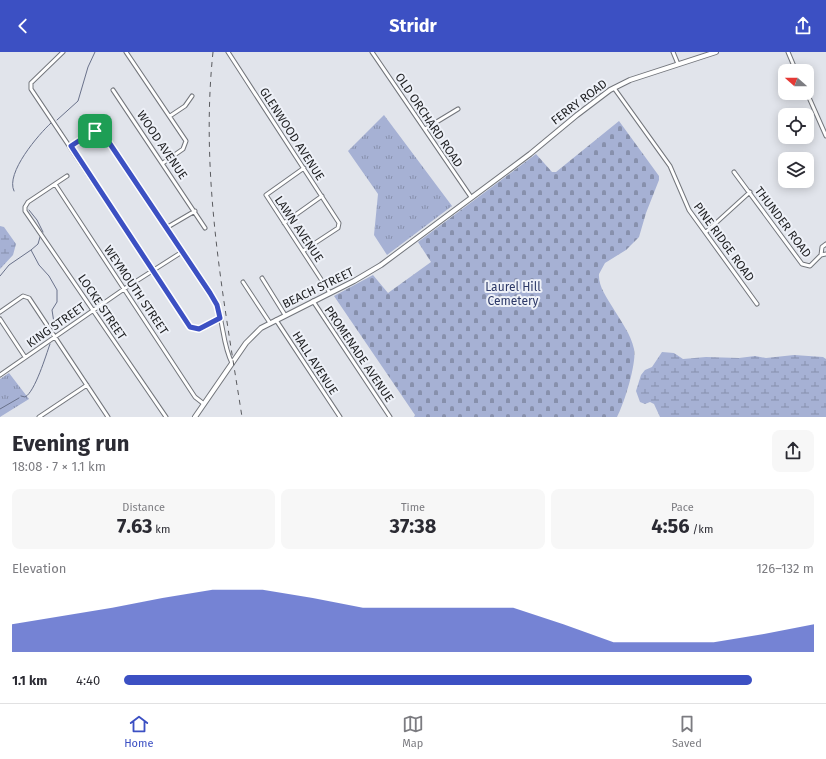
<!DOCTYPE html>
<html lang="en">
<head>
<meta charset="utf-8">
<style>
	:root { --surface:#fff; --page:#f7f7f7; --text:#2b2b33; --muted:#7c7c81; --line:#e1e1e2; --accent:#3c50c3 }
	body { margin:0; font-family:"Fira Sans",sans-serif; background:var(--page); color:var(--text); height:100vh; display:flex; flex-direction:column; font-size:15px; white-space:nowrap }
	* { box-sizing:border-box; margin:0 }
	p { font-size:13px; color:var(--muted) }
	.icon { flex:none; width:22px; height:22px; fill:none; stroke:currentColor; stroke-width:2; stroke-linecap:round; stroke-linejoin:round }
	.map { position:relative; height:365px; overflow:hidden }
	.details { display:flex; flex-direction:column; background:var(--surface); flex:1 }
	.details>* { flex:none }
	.needle { width:26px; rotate:291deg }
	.buttons { position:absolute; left:778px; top:12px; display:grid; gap:8px }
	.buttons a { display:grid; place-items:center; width:36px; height:36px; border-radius:8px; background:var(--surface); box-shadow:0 2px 10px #0003; font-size:20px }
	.pin { position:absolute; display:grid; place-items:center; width:34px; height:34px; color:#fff; margin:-17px; border-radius:8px; box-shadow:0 2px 6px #0006 }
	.round { display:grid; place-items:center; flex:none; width:42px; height:42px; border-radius:8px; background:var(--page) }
	.headline { display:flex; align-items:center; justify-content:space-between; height:68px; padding:0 12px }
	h1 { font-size:22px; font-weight:700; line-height:30px }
	.metrics { display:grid; grid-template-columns:repeat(3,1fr); gap:6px; height:68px; padding:4px 12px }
	.metrics div { display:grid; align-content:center; border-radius:8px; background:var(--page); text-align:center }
	.metrics b { font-size:20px; font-weight:700 }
	.metrics small { font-size:11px; font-weight:400 }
	.metrics p { font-size:11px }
	.chart { height:112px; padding:8px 12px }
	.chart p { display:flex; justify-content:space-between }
	.chart svg { width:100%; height:72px; margin-top:4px; fill:var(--accent); opacity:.7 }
	ul { padding:0 12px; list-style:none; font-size:13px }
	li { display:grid; grid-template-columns:64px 48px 1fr; align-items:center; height:30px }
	li i { height:10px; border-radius:5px; background:var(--accent) }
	header { display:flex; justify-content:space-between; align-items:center; height:52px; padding:0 12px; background:var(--accent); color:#fff; font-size:18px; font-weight:700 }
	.tab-bar { display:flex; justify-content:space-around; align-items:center; height:56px; border-top:1px solid var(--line); background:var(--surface); font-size:11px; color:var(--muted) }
	.tab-bar a { display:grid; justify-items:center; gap:2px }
	.tab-bar .selected { color:var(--accent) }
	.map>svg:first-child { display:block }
	.grass { fill:url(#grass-tufts) }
	.wetland { fill:url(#wetland-marsh) }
	.cemetery { fill:url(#cemetery-stones) }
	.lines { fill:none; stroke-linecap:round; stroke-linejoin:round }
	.stream { stroke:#69718a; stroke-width:1 }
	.minor-casing { stroke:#73767c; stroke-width:5 }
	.major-casing { stroke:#73767c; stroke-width:6 }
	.minor { stroke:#fff; stroke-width:3 }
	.major { stroke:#fff; stroke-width:4 }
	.rail { stroke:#5a5b5f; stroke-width:1; stroke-dasharray:5 5; stroke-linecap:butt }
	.route-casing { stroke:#fff; stroke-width:8 }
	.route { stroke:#3c50c3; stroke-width:5 }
	.labels { text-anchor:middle; stroke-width:4; stroke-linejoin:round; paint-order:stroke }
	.street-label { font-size:12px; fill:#212224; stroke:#eef1f8 }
	.park-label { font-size:12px; fill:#2d3968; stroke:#eef1f8 }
</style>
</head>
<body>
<header><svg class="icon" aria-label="back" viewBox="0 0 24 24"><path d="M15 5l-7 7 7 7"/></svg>Stridr<svg class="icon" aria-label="share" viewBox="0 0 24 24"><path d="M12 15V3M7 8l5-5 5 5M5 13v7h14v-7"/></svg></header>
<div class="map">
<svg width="826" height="365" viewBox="0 0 826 365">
	<defs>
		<pattern id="grass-tufts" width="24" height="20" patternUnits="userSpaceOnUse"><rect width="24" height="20" fill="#a6b1d4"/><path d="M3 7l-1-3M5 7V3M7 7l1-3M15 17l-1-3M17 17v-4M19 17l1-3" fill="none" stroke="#8790ac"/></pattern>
		<pattern id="wetland-marsh" width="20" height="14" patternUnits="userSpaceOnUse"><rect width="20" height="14" fill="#a6b1d4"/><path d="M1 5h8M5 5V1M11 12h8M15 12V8" fill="none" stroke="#8790ac"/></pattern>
		<pattern id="cemetery-stones" width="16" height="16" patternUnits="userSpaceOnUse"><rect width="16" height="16" fill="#a6b1d4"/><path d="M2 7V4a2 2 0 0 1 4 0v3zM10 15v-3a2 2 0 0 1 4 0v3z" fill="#8790ac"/></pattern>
	</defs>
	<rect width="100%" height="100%" fill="#e1e4eb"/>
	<!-- grass -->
	<path class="grass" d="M384,63l68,91 -65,49 -13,-20 4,-41 -30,-43z
		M9,321l20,26 -29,18v-38z"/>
	<!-- wetland -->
	<path class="wetland" d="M0,174l4,1 12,17 -3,11 -13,14z
		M662,300l12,1 9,6 23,-2 33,1 16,-2 11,2 28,-3 29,2 3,2v58h-166l-6,-13 -4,-2 -5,2 -5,-2 -4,-11 5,-16 4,-5 7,-3z"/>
	<!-- cemetery -->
	<path class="cemetery" d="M619,69l40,55v4l-13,33 -7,24 -13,13 -21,13 -6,11c-1,12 8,24 14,34 7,12 18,26 21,41 3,14 -10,55 -17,68h-203l1,-2 -81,-119 39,-21 15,18 43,-31 -13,-20 118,-88 16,18h4z"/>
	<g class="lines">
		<!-- stream -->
		<path class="stream" d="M57,68l21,-19 10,-34 7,-15
			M14,139c-9,-18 25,-57 37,-68
			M29,158l8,10 6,12
			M40,185l-2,7 -7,6 8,15 10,11 8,14v12l-5,8 3,19
			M0,224l9,-11 22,-15
			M21,344l4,1c10,-5 21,-42 25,-53
			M0,357l19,-11"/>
		<!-- minor casing -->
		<g class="minor-casing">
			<path id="minor" d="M63,0l-32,31v6l160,239 10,1 19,-11
				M126,0l60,89 -3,8 -20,14
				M228,0l111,171 -1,5 -35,23
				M372,0l99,145
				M673,0l5,12
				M788,0l8,19
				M614,36l56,78 19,44 68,94
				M113,38l92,138
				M807,41l19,43
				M170,64l15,-10 7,-10
				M425,77l33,-20
				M71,94l26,-16 4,1 3,4 111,166c9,20 7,43 17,62
				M304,116l-38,27 64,98
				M734,120l68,92 8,2 11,-11 5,-1
				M67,124l-39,26 -3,5v4l141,206
				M55,132l140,213 9,7
				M284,171l38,-27
				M166,176l29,-17
				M706,180l44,-40
				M821,203l1,-8 4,-3
				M262,226l23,37
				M243,230l27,41
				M313,249l77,116
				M0,260l23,-16 6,2 79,119
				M0,267l25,38
				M276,268l64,97
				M0,323l124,-86 58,-37
				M39,365l48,-32"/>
		</g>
		<!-- major casing -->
		<g class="major-casing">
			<path id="major" d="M195,365l51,-74 15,-15 93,-47 27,-16 149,-111 47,-39 33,-25 20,-10 86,-28"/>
		</g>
		<!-- minor -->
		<use href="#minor" class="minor"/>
		<!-- major -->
		<use href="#major" class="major"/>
		<!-- rail -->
		<path class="rail" d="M213,0c-13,124 10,243 29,365"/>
	</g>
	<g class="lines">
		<!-- route casing -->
		<g class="route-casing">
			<path id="route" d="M99,78l5,5 106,158 7,12 3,13 -21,11 -9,-2 -119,-181 20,-13z"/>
		</g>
		<!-- route -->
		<use href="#route" class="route"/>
	</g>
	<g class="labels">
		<!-- street labels -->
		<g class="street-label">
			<text transform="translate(579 50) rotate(-37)" y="4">FERRY ROAD</text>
			<text transform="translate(429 68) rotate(56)" y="4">OLD ORCHARD ROAD</text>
			<text transform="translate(292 82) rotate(57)" y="4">GLENWOOD AVENUE</text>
			<text transform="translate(162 93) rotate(56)" y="4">WOOD AVENUE</text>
			<text transform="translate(783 170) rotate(53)" y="4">THUNDER ROAD</text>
			<text transform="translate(299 177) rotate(56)" y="4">LAWN AVENUE</text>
			<text transform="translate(724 190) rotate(54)" y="4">PINE RIDGE ROAD</text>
			<text transform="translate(318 236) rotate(-26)" y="4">BEACH STREET</text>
			<text transform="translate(136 238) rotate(56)" y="4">WEYMOUTH STREET</text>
			<text transform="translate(102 255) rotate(56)" y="4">LOCKE STREET</text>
			<text transform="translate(56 273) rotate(-35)" y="4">KING STREET</text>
			<text transform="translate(359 302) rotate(56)" y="4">PROMENADE AVENUE</text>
			<text transform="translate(315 311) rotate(57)" y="4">HALL AVENUE</text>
		</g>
		<!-- park labels -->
		<g class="park-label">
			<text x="513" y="239">Laurel Hill<tspan x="513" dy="14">Cemetery</tspan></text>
		</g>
	</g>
</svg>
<div class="buttons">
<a><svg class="needle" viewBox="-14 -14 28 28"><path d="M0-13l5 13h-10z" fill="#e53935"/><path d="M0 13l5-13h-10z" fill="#7c7c81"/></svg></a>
<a><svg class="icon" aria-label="locate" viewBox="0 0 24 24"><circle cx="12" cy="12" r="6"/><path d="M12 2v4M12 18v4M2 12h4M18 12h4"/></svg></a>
<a><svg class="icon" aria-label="layers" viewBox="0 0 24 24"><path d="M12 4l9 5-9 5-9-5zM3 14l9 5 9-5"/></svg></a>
</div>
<div class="pin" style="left:95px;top:79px;background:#1e9e55"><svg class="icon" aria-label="arrive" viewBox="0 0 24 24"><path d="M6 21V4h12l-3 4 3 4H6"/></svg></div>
</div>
<section class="details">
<div class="headline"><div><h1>Evening run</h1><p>18:08 · 7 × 1.1 km</p></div><a class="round"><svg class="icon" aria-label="share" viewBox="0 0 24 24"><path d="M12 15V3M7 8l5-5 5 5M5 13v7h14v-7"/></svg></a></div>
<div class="metrics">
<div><p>Distance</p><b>7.63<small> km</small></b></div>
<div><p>Time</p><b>37:38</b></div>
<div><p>Pace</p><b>4:56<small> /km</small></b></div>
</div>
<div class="chart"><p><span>Elevation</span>126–132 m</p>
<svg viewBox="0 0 160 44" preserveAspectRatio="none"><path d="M0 44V27L10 22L20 17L30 11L40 6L50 6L60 11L70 17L80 17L90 17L100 17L110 27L120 38L130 38L140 38L150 33L160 27V44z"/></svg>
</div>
<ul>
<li><b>1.1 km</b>4:40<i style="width:91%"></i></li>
</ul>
</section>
<nav class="tab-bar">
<a class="selected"><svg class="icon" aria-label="home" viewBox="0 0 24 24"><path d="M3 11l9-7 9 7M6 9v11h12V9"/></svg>Home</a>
<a><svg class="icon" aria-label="map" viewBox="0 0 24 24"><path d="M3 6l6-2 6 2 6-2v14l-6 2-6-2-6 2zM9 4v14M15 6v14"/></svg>Map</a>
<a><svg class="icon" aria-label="saved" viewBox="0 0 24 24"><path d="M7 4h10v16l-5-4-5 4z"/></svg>Saved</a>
</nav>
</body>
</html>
